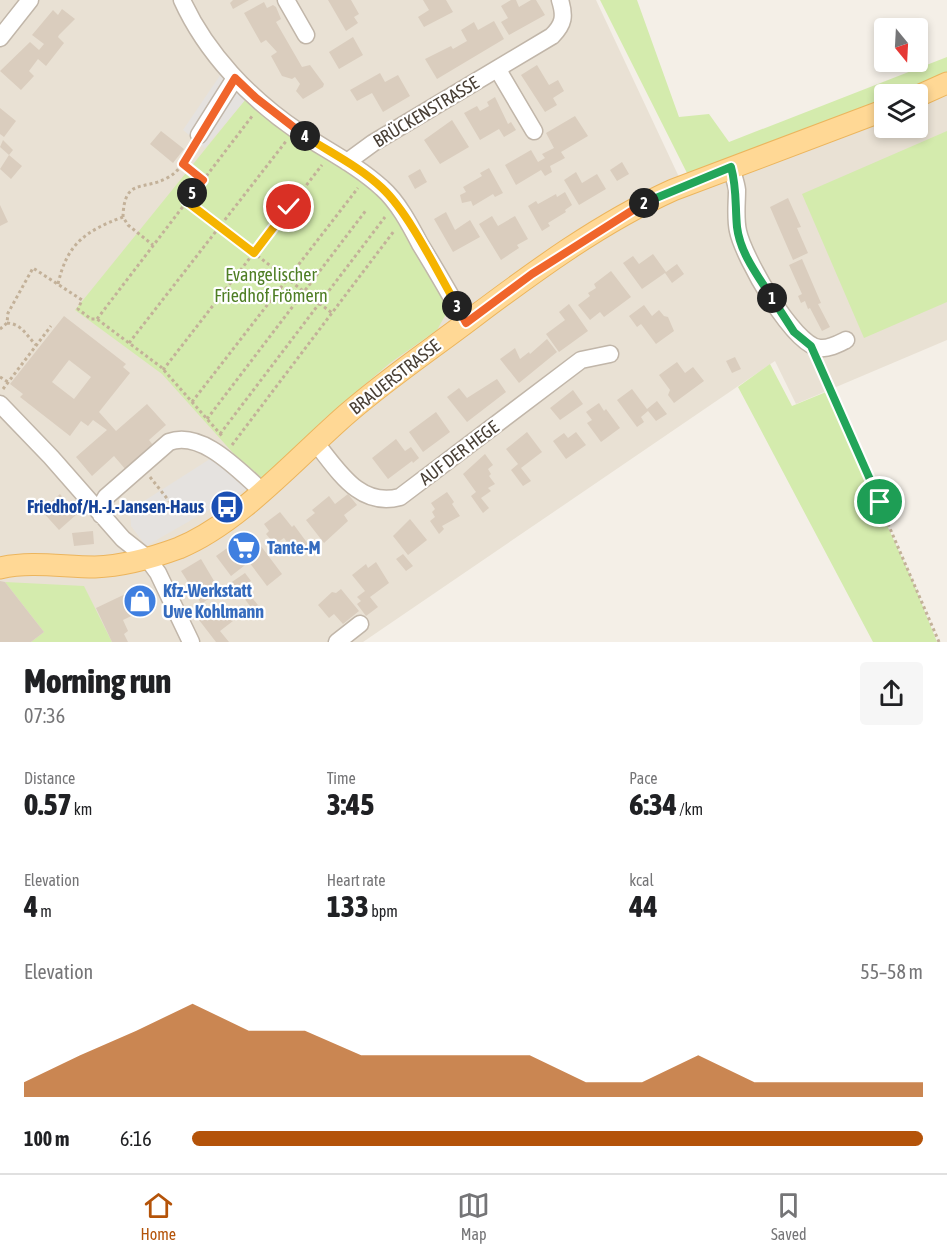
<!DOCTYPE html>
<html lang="en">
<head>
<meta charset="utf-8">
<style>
	:root { --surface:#fff; --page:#f6f6f6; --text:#202124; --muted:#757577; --line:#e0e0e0; --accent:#b45309 }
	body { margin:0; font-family:"Asap Condensed",sans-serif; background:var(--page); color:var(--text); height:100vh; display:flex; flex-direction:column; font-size:22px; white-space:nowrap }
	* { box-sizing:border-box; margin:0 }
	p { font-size:20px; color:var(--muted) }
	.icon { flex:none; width:33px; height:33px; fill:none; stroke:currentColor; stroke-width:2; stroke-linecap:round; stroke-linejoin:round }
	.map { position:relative; height:642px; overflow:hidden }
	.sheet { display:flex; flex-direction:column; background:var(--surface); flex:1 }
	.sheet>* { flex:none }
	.needle { width:39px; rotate:162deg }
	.tools { position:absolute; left:874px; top:18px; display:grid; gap:12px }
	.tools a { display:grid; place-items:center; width:54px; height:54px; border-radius:6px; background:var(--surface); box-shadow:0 3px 9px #0003; font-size:30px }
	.pin { position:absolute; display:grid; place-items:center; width:51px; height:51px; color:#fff; margin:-26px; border:3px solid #fff; border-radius:50%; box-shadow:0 2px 6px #0007 }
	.km { position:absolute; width:30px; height:30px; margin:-15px; border-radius:50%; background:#222; color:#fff; font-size:16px; line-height:30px; text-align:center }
	.round { display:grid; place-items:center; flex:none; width:63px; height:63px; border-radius:6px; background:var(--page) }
	.summary { display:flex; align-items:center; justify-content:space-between; height:102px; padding:0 24px }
	h1 { font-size:33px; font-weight:800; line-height:45px }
	.metrics { display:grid; grid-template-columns:repeat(3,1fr); gap:9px; height:102px; padding:6px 24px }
	.metrics div { display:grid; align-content:center }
	.metrics b { font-size:30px; font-weight:800 }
	.metrics small { font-size:16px; font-weight:400 }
	.metrics p { font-size:16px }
	.chart { height:168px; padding:12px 24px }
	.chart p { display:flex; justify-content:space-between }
	.chart svg { width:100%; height:108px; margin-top:6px; fill:var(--accent); opacity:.7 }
	ul { padding:0 24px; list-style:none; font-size:20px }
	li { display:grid; grid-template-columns:96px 72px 1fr; align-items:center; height:45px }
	li i { height:15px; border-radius:8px; background:var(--accent) }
	.menu { display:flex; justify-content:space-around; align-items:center; height:84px; border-top:2px solid var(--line); background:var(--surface); font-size:16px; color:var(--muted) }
	.menu a { display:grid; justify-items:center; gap:3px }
	.menu .current { color:var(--accent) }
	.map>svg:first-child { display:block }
	.residential { fill:#e9e1d4 }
	.green { fill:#d4ebad }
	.parking { fill:#e5e2df }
	.building { fill:#dacdbe; fill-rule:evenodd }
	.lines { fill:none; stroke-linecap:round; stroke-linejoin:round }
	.minor-casing { stroke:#c1b6a9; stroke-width:19 }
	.major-casing { stroke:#ecb55d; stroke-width:23 }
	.path { stroke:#c3b199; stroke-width:3; stroke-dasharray:3 3; stroke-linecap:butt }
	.minor { stroke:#fff; stroke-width:16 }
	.major { stroke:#ffd895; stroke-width:21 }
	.split-1-casing { stroke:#fff; stroke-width:12 }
	.split-2-casing { stroke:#fff; stroke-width:12 }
	.split-3-casing { stroke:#fff; stroke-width:12 }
	.split-4-casing { stroke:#fff; stroke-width:12 }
	.split-5-casing { stroke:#fff; stroke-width:12 }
	.split-6-casing { stroke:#fff; stroke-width:12 }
	.split-1 { stroke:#22a559; stroke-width:8 }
	.split-2 { stroke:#22a559; stroke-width:8 }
	.split-3 { stroke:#f0652b; stroke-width:8 }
	.split-4 { stroke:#f5b400; stroke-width:8 }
	.split-5 { stroke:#f0652b; stroke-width:8 }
	.split-6 { stroke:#f5b400; stroke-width:8 }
	.labels { text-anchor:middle; stroke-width:4.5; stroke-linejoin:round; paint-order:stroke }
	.street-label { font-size:18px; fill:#483f35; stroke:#fff }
	.park-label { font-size:18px; fill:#4e7e24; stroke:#fff }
	.transit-label { font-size:18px; font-weight:bold; fill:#164399; stroke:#fff; text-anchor:end }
	.shop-label { font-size:18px; font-weight:bold; fill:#366cbe; stroke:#fff; text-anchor:start }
</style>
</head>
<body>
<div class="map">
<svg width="947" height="642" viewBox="0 0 947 642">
	<rect width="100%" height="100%" fill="#f4efe7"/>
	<!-- residential -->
	<path class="residential" d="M0,0h596l90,192 199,-72v8h33v-21l29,-13v246l-151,64 -21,-43 -412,281h-363z"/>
	<!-- green -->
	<path class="green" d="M600,0h37l42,117 30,-3 20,28 218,-85v20l-36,17h-26v13l-195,72z
		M245,100l43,33 76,50 23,22 57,92 2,17 -9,16 -47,33 -66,56 -61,60 -29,-25 -72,-80 -87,-64z
		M947,131v171l-83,36 -62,-144z
		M770,364l22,42 34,-14 87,190 24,60h-64l-135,-255z
		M5,582l79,4 28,56h-81l13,-10z"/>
	<!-- parking -->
	<path class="parking" d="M221,74l24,26 -40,48 -22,-18z
		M234,454l29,25 -117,67 -15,-20 -1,-16 83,-53z"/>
	<!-- building -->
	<path class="building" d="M233,0h16l-16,9 -3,-6z
		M328,0h23l8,14 -5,3 4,6 -12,8z
		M423,0h23l7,12 -29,15 -6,-10 11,-7z
		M511,0h5l3,7 12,-7h5l9,15 -36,20 -8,-13 7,-4 -7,-12z
		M264,2l3,6 6,-3 3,2 5,12 -5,3 26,45 8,-2 14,19 -1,3 -20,12 -7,-8 4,-7 -5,-7 -3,2 -10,-3 -11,-20 6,-4 -11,-12 -5,3 -17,-30z
		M62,9l13,10 -16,16 -1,2 6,6 -18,23 -8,-7 -9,12 5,5 -13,14 -21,-19 30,-29 9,8 5,-6 -12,-9 21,-25 5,5z
		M494,21l10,18 -67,40 -12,-20 26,-13 2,3 14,-8 -6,-11 13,-8 4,8z
		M353,37l10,18 -24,14 -10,-17z
		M537,65l12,20 9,-5 6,11 -11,7 4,7 -12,7 -24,-37z
		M380,73l5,9 13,-7 12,21 -27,16 -11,-19 -15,8 -7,-11z
		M495,97l13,27 3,-2 5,8 -12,7 -5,-8 -19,11 -16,-27 13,-7 3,5 9,-5 -2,-4z
		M0,108l16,13 -12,16 -4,-3z
		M575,116l13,20 -27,16 4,6 -15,8 2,6 -7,4 -4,-6 -25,15 -11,-20 26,-15 7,12 7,-4 -3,-4 12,-6 -8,-15z
		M452,120l17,27 -29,17 -16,-24z
		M161,131l23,18 -11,14 -23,-19z
		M3,140l10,10 -4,5 13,11 -11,13 -11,-10 9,-14 -9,-8z
		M622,162l7,12 -12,7 -7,-11z
		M489,168l14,25 -8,4 -2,-3 -20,12 -2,-5 -9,2 -2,-8 6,-3 -3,-5 19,-11 -2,-3z
		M420,169l7,13 -12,7 -7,-13z
		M576,172l6,11 15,-9 9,15 -27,16 -15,-25z
		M565,192l7,13 -7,5 1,2 -18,11 2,3 -8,5 -14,-25 8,-5 2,3 18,-10 1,3z
		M788,198l13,29 -4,1 11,25 -15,7 -23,-53z
		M0,205l8,17 -8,4z
		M446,212l9,18 15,-10 10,17 -27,15 -19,-33z
		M492,216l6,10 17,-10 13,23 -11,6 2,3 -18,12 -22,-36z
		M653,254l13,18 11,-8 7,10 -12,9 -7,-10 -23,16 -19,-26 10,-7 6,8z
		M802,259l19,44 -3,1 12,23 -8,4 -12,-23 -2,1 -3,-8 -4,2 -3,-7 4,-2 -13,-29z
		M611,271l20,26 -27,20 -4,-5 -10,8 -12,-15 12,-9 -2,-3 8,-5 -2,-4z
		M569,304l19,27 -29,21 -13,-18 19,-14 -6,-8z
		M644,305l8,11 7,-6 5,6 4,1 6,14 -18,13 -15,-20 -4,3 -8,-11z
		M64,316l62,48 -3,3 7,6 -31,39 17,19 31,-27 19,21 -17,15 4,5 -27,25 -12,-14 -22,20 -16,-19 31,-27 -14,-10 -5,6 -7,-5 -11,15 -50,-39 3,-3 -13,-10zM69,360l22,17 -17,22 -22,-17z
		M547,339l10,13 -38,31 -19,-24 15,-11 5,11 9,-7 1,2z
		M735,357l6,12 -9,4 -6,-12z
		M677,362l8,11 8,-6 11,14 -30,22 -6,-8 2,-5 -11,-15z
		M497,379l9,13 -39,30 -20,-25 12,-9 8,10z
		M632,389l15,20 10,-8 10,13 -11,7 -8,-10 -7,6 3,5 -7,5 -20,-27z
		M573,390l10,14 -23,16 -10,-12z
		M599,403l5,8 2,-2 14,19 -19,14 -14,-19 5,-3 -6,-8z
		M436,412l14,20 -27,20 -14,-20z
		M527,432l15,20 -21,16 10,13 -8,5 -12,-16 7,-6 -12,-15z
		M576,432l10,13 -20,14 -13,-18 11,-8 4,5z
		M396,439l9,12 6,-4 8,11 -6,5 -1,-2 -24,18 -16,-21z
		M485,454l8,11 -5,4 3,5 -2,2 6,8 -7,4 3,3 -10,7 8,10 -6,5 -12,-17 5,-4 -13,-18z
		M447,492l7,10 -2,2 8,12 -18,10 2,3 -5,5 -9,-13 5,-4 -3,-5 3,-3 -4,-6z
		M60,494l17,20 -18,16 -18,-20z
		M348,494l9,11 -13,10 4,6 -24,22 -18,-23 9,-7 -3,-3 17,-14 6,8z
		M280,512l12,15 2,-2 14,19 -12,10 -12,-16 -6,4 -4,-4 -3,2 -5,-6 3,-3 -5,-7z
		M410,519l17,21 -19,15 -15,-19z
		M93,531l1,13 -20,2 -2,-13z
		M252,534l30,40 -15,12 -18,-24 -18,14 -15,-20 14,-10 2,3z
		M403,554l10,12 -7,5 -10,-12z
		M201,559l19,32 -19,13 -4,-8 -4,2 -2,-3 4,-2 -14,-22z
		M376,562l13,21 -19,14 8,10 -12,9 -9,-12 4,-3 -4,-4 8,-6 -13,-16 14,-11 2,4z
		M245,573l6,8 -6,4 3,4 -2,1 19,24 -6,4 -21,-28 -9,7 -6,-9z
		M0,581l5,1 39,50 -13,10h-31z
		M138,588l10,20 -25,12 5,11 -4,3 4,8h-16l-16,-34z
		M341,589l18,22 -16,13 -9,-10 -5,4 -11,-13 14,-13 4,1z
		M221,604l12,17 -13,10 9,11h-13l-17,-22z"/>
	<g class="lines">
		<!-- minor casing -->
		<g class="minor-casing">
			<path id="minor" d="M182,0c24,53 68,99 117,132 27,18 58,33 83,56 16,14 28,37 38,56 16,26 31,52 46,79
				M286,0l20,35
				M0,38l30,-38
				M498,70l36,61
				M199,135l36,-57
				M347,162l26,-19 179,-107c12,-12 13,-20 8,-36
				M731,167c2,8 5,15 6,23 0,13 -2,28 1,41 5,25 55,115 82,117 9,1 18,-4 26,-8
				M0,404l51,53 72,82 24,19 11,15 33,69
				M315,442c23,28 44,66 85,55l181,-137 29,-6
				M101,515l1,-11 4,-7 63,-55c33,-12 69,28 92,48
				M337,642l23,-18"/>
		</g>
		<!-- major casing -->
		<g class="major-casing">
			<path id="major" d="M918,96l29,-13
				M0,568c32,-7 63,-1 95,-1 28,-1 57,-9 84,-19 61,-25 119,-92 169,-135 39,-34 82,-63 123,-94 64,-48 129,-96 202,-129l212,-80"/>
		</g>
		<!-- path -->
		<path class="path" d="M183,164l19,15
			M186,201l146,112
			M123,217c1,-40 21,-26 44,-39 12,-6 18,-18 25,-29
			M58,284c9,-40 27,-53 65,-67l5,8 25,20
			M97,319l156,-204
			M7,323c15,1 19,12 29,22
			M0,329l7,-6 1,-10 25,-45 49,32 -4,9 13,10h6l64,48 62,70
			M129,343l158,-203
			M819,364l120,278
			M163,370l159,-205
			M0,377l8,5
			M3,389l48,-63
			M192,402l166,-214
			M207,419l160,-210
			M220,434l165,-217
			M232,445l162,-214
			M150,477l23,29"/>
		<!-- minor -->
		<use href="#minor" class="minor"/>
		<!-- major -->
		<use href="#major" class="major"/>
	</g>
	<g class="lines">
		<!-- split-1 casing -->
		<g class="split-1-casing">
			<path id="split-1" d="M772,298l22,34 17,14 69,156"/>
		</g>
		<!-- split-2 casing -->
		<g class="split-2-casing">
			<path id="split-2" d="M644,203l87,-36c6,21 4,39 6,60 3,26 21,49 35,71"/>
		</g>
		<!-- split-3 casing -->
		<g class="split-3-casing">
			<path id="split-3" d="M457,306l9,17 66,-49 112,-71"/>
		</g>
		<!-- split-4 casing -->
		<g class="split-4-casing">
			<path id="split-4" d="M305,136c26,17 55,31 77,52 27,25 56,85 75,118"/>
		</g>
		<!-- split-5 casing -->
		<g class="split-5-casing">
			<path id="split-5" d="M192,193l11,-13 -20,-16 52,-86 21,20 49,38"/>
		</g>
		<!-- split-6 casing -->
		<g class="split-6-casing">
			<path id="split-6" d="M192,193l-6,8 68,52 35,-46"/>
		</g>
		<!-- split-1 -->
		<use href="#split-1" class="split-1"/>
		<!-- split-2 -->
		<use href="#split-2" class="split-2"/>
		<!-- split-3 -->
		<use href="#split-3" class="split-3"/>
		<!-- split-4 -->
		<use href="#split-4" class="split-4"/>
		<!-- split-5 -->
		<use href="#split-5" class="split-5"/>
		<!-- split-6 -->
		<use href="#split-6" class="split-6"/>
	</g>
	<!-- icons -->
	<defs>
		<g id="bus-disc" transform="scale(1.725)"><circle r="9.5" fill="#1a4fb4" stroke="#fff"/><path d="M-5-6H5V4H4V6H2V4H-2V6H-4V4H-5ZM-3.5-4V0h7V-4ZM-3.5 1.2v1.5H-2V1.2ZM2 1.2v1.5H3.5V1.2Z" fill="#fff"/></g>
		<g id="supermarket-disc" transform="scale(1.725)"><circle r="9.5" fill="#3f7fe0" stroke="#fff"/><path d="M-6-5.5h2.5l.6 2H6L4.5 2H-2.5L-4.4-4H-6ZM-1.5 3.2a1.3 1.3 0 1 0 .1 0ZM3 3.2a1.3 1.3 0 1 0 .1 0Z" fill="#fff"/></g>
		<g id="shop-disc" transform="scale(1.725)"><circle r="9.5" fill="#3f7fe0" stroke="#fff"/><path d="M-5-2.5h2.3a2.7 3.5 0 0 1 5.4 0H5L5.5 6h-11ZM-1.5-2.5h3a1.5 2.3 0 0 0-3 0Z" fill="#fff"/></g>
	</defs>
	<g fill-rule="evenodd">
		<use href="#bus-disc" x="227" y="507"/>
		<use href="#supermarket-disc" x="244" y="548"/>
		<use href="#shop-disc" x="140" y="601"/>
	</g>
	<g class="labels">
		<!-- street labels -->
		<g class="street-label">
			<text transform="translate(426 112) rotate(-31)" y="6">BRÜCKENSTRASSE</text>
			<text transform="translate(395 377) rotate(-38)" y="6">BRAUERSTRASSE</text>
			<text transform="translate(459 453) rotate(-37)" y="6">AUF DER HEGE</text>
		</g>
		<!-- park labels -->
		<g class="park-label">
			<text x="271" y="281">Evangelischer<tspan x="271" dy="21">Friedhof Frömern</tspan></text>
		</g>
		<!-- transit labels -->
		<g class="transit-label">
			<text x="204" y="513">Friedhof/H.-J.-Jansen-Haus</text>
		</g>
		<!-- shop labels -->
		<g class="shop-label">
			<text x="267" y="554">Tante-M</text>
			<text x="163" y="597">Kfz-Werkstatt<tspan x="163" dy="21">Uwe Kohlmann</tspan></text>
		</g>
	</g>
</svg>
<div class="tools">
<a><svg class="needle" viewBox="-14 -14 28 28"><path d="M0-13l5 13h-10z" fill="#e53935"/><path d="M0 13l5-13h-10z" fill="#757577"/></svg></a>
<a><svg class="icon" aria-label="layers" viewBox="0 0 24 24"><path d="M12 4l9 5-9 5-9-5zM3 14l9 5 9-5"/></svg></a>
</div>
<div class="pin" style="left:880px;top:502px;background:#1e9e55"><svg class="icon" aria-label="arrive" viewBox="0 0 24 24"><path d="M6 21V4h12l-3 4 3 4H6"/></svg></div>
<div class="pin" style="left:289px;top:207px;background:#d93025"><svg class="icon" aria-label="check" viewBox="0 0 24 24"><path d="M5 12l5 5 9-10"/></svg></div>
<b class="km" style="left:772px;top:298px">1</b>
<b class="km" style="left:644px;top:203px">2</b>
<b class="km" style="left:457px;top:306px">3</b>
<b class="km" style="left:305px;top:136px">4</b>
<b class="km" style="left:192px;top:193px">5</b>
</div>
<section class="sheet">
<div class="summary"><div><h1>Morning run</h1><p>07:36</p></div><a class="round"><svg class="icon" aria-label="share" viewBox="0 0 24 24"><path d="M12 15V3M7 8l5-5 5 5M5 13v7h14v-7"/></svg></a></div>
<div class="metrics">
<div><p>Distance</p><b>0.57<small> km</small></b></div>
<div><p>Time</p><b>3:45</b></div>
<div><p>Pace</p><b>6:34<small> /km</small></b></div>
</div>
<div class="metrics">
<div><p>Elevation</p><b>4<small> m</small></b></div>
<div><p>Heart rate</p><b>133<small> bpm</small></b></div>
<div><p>kcal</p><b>44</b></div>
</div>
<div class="chart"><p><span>Elevation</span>55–58 m</p>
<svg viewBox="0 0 160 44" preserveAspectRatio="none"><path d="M0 44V38L10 27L20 17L30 6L40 17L50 17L60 27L70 27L80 27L90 27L100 38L110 38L120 27L130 38L140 38L150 38L160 38V44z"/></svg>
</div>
<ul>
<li><b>100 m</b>6:16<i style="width:100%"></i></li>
</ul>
</section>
<nav class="menu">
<a class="current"><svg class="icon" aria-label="home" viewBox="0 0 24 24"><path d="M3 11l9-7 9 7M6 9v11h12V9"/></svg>Home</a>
<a><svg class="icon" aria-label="map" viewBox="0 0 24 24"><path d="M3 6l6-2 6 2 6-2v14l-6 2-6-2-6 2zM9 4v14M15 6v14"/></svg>Map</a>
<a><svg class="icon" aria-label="saved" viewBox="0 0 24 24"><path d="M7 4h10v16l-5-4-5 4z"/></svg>Saved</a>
</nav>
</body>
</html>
